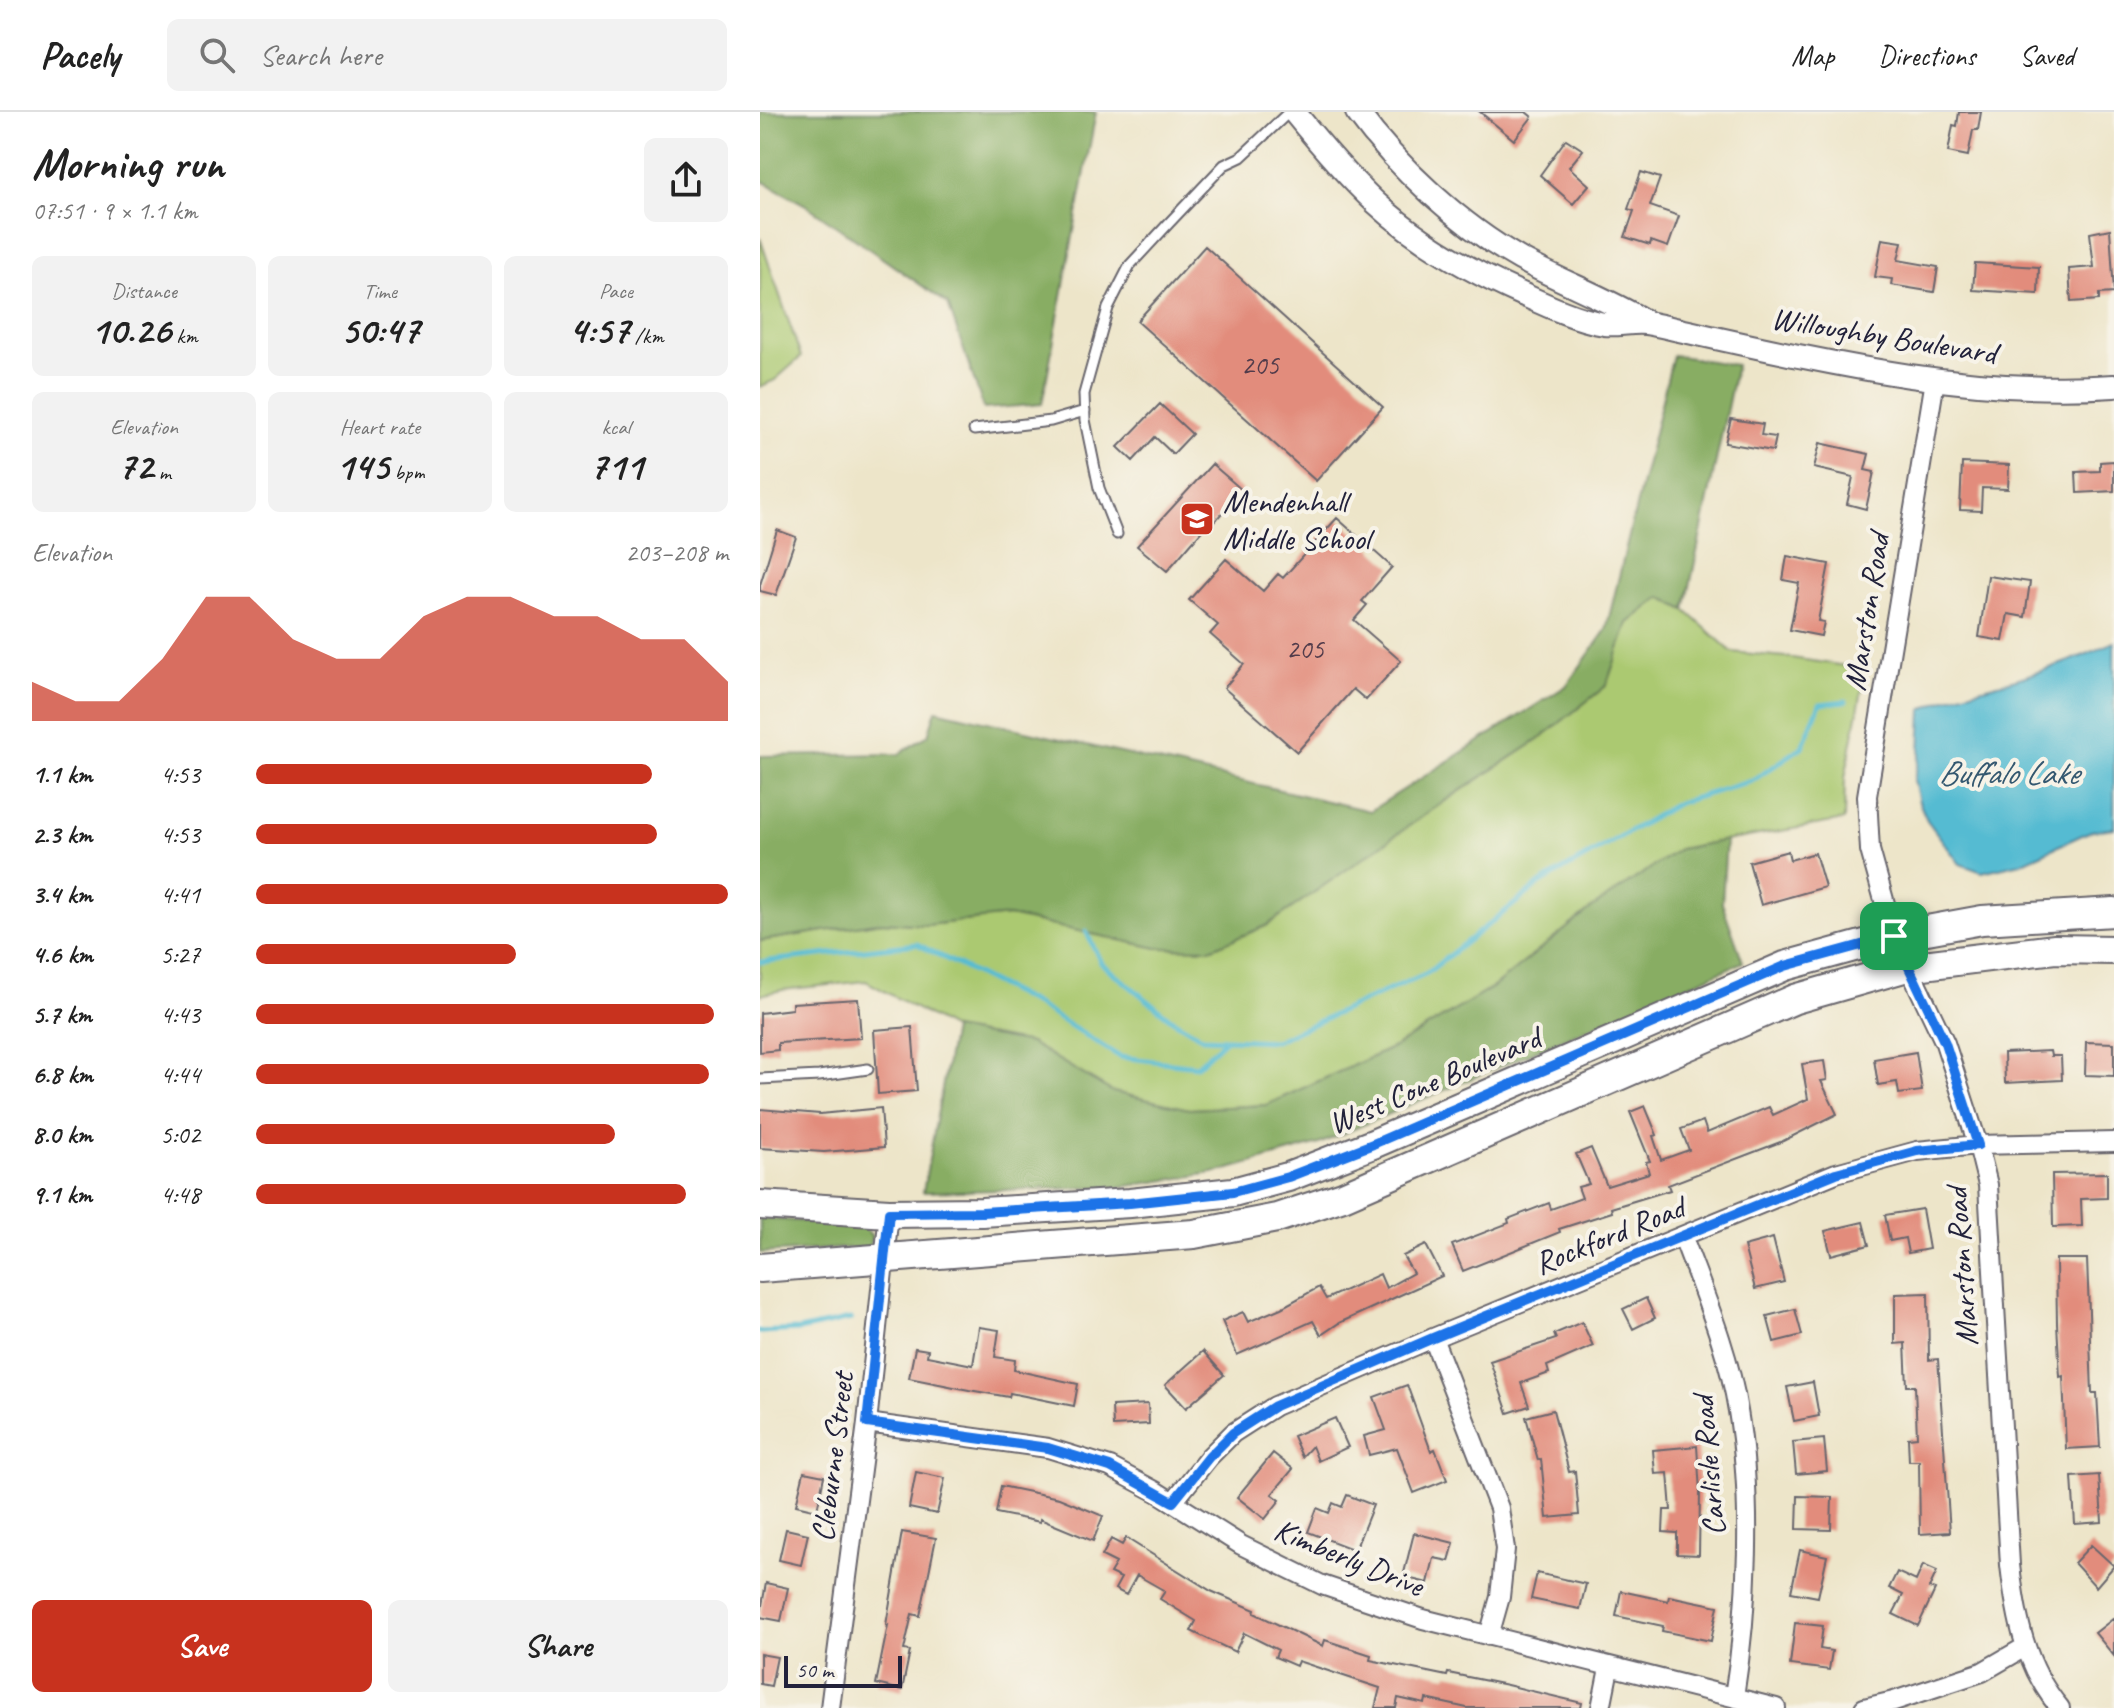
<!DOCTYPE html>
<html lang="en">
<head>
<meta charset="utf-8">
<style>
	:root { --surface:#fff; --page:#f2f2f2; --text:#222; --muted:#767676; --line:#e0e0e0; --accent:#c8321e }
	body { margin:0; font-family:Caveat,sans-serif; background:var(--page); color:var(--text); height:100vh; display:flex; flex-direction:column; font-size:30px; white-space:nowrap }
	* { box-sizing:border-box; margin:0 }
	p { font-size:26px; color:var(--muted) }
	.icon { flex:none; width:44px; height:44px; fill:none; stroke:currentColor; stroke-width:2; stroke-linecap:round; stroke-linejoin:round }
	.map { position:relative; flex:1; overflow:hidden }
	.panel { display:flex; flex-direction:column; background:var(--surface); width:760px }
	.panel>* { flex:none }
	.scale { position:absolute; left:24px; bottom:20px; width:118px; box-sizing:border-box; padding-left:8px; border:4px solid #22223b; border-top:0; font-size:22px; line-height:28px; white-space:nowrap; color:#22223b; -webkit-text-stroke:6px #f7f3e8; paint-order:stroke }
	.pin { position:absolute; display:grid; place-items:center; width:68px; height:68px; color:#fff; margin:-34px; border-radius:16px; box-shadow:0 4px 12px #0006 }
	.round { display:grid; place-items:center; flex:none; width:84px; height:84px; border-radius:12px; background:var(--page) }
	.head { display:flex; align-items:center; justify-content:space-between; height:136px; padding:0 32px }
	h1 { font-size:44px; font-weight:600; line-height:60px }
	.metrics { display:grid; grid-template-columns:repeat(3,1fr); gap:12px; height:136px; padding:8px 32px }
	.metrics div { display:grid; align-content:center; border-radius:12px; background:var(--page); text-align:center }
	.metrics b { font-size:40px; font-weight:600 }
	.metrics small { font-size:22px; font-weight:400 }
	.metrics p { font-size:22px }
	.chart { height:224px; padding:16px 32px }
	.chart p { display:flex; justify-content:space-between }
	.chart svg { width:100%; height:144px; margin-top:8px; fill:var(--accent); opacity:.7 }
	.cta { display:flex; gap:16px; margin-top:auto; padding:16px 32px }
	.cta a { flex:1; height:92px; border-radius:12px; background:var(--accent); color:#fff; font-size:32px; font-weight:600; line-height:92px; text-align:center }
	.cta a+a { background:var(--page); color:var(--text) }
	ul { padding:0 32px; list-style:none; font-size:26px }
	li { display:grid; grid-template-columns:128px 96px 1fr; align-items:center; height:60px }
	li i { height:20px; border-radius:10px; background:var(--accent) }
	header { display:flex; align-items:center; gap:48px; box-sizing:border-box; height:112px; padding:0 40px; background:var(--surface); border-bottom:2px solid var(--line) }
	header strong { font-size:38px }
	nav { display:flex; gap:44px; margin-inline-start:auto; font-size:28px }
	.search { width:560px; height:72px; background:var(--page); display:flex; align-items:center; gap:20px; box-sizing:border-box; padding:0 28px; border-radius:12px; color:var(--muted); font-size:30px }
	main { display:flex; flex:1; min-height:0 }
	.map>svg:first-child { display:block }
	.green { fill:#abc971; stroke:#667656; stroke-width:2 }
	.forest { fill:#88ad63; stroke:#55684f; stroke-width:2 }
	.water { fill:#54bbd2; stroke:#3b6e86; stroke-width:2 }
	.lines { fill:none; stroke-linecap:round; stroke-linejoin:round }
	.stream { stroke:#54bbd2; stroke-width:5 }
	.building { fill:#e28c7b }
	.service-casing { stroke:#69666d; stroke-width:13 }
	.minor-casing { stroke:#69666d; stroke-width:22 }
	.tertiary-casing { stroke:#69666d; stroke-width:26 }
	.primary-casing { stroke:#69666d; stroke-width:32 }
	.service { stroke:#fff; stroke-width:9 }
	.minor { stroke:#fff; stroke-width:18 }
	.tertiary { stroke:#fff; stroke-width:22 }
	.primary { stroke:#fff; stroke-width:28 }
	.route-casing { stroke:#fff; stroke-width:16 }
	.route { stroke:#1a73e8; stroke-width:10 }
	.labels { text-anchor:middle; stroke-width:8; stroke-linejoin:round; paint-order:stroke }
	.number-label { font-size:28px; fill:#523c4b }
	.street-label { font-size:32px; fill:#22223b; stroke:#f7f3e8 }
	.poi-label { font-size:32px; fill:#22223b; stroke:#f7f3e8; text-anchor:start }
	.water-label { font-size:34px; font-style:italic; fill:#345870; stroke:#f7f3e8 }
</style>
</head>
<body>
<header>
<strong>Pacely</strong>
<div class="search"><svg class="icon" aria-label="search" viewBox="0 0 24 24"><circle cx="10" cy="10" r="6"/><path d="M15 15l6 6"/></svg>Search here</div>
<nav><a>Map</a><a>Directions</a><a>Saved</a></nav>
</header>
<main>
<section class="panel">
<div class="head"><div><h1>Morning run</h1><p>07:51 · 9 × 1.1 km</p></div><a class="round"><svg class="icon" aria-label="share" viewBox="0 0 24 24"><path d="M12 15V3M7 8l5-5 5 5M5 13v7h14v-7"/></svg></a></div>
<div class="metrics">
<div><p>Distance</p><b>10.26<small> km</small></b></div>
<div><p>Time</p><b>50:47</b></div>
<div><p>Pace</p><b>4:57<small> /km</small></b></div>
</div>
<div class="metrics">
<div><p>Elevation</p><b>72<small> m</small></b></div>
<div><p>Heart rate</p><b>145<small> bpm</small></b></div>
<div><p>kcal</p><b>711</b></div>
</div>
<div class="chart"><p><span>Elevation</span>203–208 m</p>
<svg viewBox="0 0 160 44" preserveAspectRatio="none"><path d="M0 44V32L10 38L20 38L30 25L40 6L50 6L60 19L70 25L80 25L90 12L100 6L110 6L120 12L130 12L140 19L150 19L160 32V44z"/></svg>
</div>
<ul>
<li><b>1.1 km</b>4:53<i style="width:84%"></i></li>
<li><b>2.3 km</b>4:53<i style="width:85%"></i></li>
<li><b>3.4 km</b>4:41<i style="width:100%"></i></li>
<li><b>4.6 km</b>5:27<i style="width:55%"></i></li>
<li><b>5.7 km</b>4:43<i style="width:97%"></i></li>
<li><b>6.8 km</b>4:44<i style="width:96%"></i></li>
<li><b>8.0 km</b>5:02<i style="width:76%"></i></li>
<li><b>9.1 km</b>4:48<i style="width:91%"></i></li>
</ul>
<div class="cta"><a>Save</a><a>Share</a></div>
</section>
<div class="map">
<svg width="1354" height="1596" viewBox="0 0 1354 1596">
	<rect width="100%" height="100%" fill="#f7f3e8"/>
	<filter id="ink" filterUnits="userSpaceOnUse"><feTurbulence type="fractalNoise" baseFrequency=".0125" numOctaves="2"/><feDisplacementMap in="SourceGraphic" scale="16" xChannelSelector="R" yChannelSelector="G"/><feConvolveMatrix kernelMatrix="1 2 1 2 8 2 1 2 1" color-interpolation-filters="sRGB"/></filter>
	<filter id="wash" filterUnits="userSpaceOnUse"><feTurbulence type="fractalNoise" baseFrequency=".006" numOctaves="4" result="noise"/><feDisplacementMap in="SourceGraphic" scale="32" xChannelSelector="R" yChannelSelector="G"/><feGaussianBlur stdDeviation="1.8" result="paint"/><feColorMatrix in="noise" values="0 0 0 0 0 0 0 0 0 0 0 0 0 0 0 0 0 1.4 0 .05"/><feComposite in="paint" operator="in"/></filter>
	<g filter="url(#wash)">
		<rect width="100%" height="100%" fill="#ede5c9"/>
		<!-- green -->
		<path class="green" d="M0,126l41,119 -26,23 -15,7z
			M901,485l24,13 47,42 53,5 81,12 -21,109 -1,42 -165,29 -87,59 -100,80 -98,59 -128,58 -77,4 -76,-17 -83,-49 -77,-14 -87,-48 -84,9 -22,5v-54l122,-19 45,3 82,-9 148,32 228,-107 153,-101 68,-54 22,-63z"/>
		<!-- forest -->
		<path class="forest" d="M0,0h336l-54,292 -58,5 -36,-105 -142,-99 -46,-25z
			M913,243l63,10 -51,245 -24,-13 -33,26 -22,63 -68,54 -89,58 -183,128 -56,23 -53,-1 -148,-32 -82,9 -45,-3 -122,19v-185l139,-2 29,-19 8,-25 434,101 196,-125 40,-56z
			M966,728l-4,63 21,59 -424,182 -100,28 -98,15 -198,5 30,-163 77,14 83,49 76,17 77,-4 128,-58 98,-59 100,-80 87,-59z
			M0,1106l103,8 9,10 -3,11 -109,6z"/>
		<!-- water -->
		<path class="water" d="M1354,530v186l-23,3 -70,32 -39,9 -22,-8 -33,-44 -8,-18 -5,-22 6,-26 2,-44c30,-17 61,-21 94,-31 33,-10 67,-22 98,-37z"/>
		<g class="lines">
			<!-- stream -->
			<path class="stream" d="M326,819l15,32 70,56 32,19 72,3 152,-68 114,-90 137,-80 74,-22 50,-34 18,-43 26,-3
				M0,850l157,-18 120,61 83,52 77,9 28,-26
				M0,1220l39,-2 52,-11"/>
		</g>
		<g id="blocks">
			<!-- building -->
			<path class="building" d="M720,0h46l6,5 -18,23z
				M1199,0h22l-3,18h-5l-5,26 -20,-4 5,-27 4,1z
				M806,27l17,11 -14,17 20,18 -16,19 -33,-29z
				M881,60l19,6 -10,28 29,10 -11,31 -17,-6 -1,4 -25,-8 9,-26 -6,-2z
				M1350,117l4,64 -15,1v6l-28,2 -2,-33 25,-2 -4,-34z
				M1122,127l20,3 -4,18 40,7 -4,25 -43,-7 1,-6 -17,-2z
				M445,134l178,161 -67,74 -179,-160z
				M1215,151l64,4 -1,27 -65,-4z
				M400,292l32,30 -19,20 -18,-17 -22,24 -15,-14z
				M971,307l32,5 -2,11 15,2 -3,14 -48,-8z
				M1060,331l49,11 -4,16 9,2 -8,37 -19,-5 6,-27 -39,-9z
				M1354,349v30l-37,2 -1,-21 24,-1v-9z
				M1202,351l47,2 -1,24 -26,-1 -1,23 -21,-1z
				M452,352l30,26 -34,39 -2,-3 -39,45 -30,-25z
				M577,406l55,49 -30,34 5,4 -13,15 47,41 -35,39 -13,-11 -56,63 -73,-64 20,-24 -34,-30 8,-9 -29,-25 37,-41 37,32 15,-17 5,4z
				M17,418l19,7 -20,58 -16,-4v-6z
				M1027,444l42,8 -11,57 6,1 -3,14 -31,-6 9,-47 -16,-3z
				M1228,464l42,6 -5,35 -17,-3 -5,27 -24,-4z
				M1028,739l2,9 25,-7 10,34 -64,18 -12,-43z
				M98,887l3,39 -83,5v7l-18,2v-39l32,-4v-6z
				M152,915l5,64 -39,3 -4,-64z
				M1326,930l28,1v33l-29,-1z
				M1290,939l1,5h10l1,24 -57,3 -1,-30z
				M1156,940l6,39 -23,3 -2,-12 -19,3 -4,-26z
				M1064,949l3,19 -6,1 16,33 -54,27 -115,44 2,5 -59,18 1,4 -53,17 1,3 -97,39 -11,-26 57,-22 -1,-4 41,-16 2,6 31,-11 -4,-11 11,-3 -13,-30 15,-6 16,38 42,-13 -3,-11 4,-1 -20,-49 15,-6 12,29 -4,1 8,24 28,-10 -8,-21 22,-8 4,12 62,-26 4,8 35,-16 -6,-35z
				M121,996l3,39 -60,5 -64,-4v-39l60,5z
				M1347,1061v25l-26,1 1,27 -29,1 -1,-53z
				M1162,1097l7,40 -21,4 -3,-15 -15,3 -5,-26z
				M1103,1110l6,23 -38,10 -6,-24z
				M1013,1126l11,44 -29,7 -11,-43z
				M666,1133l16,31 -103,47 -18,12 -8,-14 -76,34 -15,-34 21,-9 5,10 33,-14 38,-21 7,12 54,-25 6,14 27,-15 -10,-17z
				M1296,1147h31l5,134h5l3,54 -34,2 -3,-73 -3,1 -3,-53z
				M1168,1181l1,67 9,-1 12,173 -30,2 -1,-73h-10l-1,-23 9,-1 -2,-51h-8l-2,-43 -10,1v-50z
				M886,1186l9,20 -22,11 -10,-20z
				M1035,1197l7,26 -28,7 -7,-26z
				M822,1210l11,24 -46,20 2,7 -28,10 8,23 -21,7 -18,-52 66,-22 -2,-5z
				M219,1215l20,3 -4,27 20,3 -1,10 64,14 -4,22 -64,-13 -1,4 -40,-7 -60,-12 6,-30 13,2 -1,6 46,9z
				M443,1239l21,24 -38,33 -21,-23z
				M1053,1270l6,34 -25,5 -7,-34z
				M647,1273l24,66 4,-2 12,31 -33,13 -17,-45 -28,7 -5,-19 22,-6 -12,-33z
				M388,1292l1,20 -36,2 -1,-20z
				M793,1298l16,62 6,-1 4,44 -32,3 -6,-59 -3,1 -12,-43z
				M575,1306l13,29 -30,14 -6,-15 -10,11 -9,-21z
				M1064,1327l3,32 -31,3 -3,-32z
				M937,1334l3,46 -1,63 -22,-1v-21l-14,-1 1,-22h7l-3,-37 -13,1 -2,-24z
				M513,1341l20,16 -21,25 8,6 -15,19 -28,-22z
				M44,1360l20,4 -7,34 -21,-5z
				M156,1360l29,6 -8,36 -28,-6z
				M1339,1363l3,47 -27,2 -3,-47z
				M241,1374l58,12 44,18 -10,25 -53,-22v3l-44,-9z
				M587,1383l26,10 -18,45 -47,-18 9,-24 12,5 4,-10 9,4z
				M1038,1384l34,1 -1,33 -34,-1z
				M26,1417l22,5 -7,31 -22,-5z
				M142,1420l34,6 -16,78 -8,-2 -8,36 6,1 -8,39 -26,-6 12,-59h-2z
				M654,1421l40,10 -5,18 -15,-3 -6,25 -25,-6z
				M366,1426l85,53 44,19 -1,3 69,33 2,-6 46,15 -1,5 77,16 1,-3 59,12 75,18 -1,5h-114l-41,-9 -1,5 -27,-6 -2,10h-21l5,-20 -82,-27 -2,5 -21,-9 3,-7 -34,-17 -9,19 -44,-21 5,-10 -36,-22 5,-8 -28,-16 -11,20 -11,-6 6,-11 -11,-5 6,-10 -14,-7 9,-17 11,6z
				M1331,1433l23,21 -18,21 -22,-24z
				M1040,1438l27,6 -9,41 -27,-5z
				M1163,1453l14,6 -8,17 6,2 -17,36 -25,-12 10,-19 -14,-7 8,-16 19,9z
				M777,1461l49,11 -6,25 -49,-10z
				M6,1471l22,5 -7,33 -21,-4z
				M861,1479l47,10 1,-5 49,10 -7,35 -49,-10 1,-5 -47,-10z
				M1354,1506v38l-19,-23z
				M1035,1511l28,3 -3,23 12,2 -3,19 -39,-5z
				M0,1542l17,3 -6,29 -11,-2z"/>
		</g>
	</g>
	<g filter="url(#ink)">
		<use href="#blocks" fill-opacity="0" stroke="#69666d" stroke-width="2"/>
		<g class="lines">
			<!-- service casing -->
			<g class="service-casing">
				<path id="service" d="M214,318l77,-9 34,-10
					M357,422l-18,-46 -14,-68 -1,-26 24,-86 22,-43 39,-42 55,-58 17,-8 48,-45
					M0,967l59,-3 49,-7"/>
			</g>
			<!-- minor casing -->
			<g class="minor-casing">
				<path id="minor" d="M1175,268l-68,416 3,54 24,86 51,107 33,102 10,40 22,380c6,52 15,102 50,143
					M923,1125c21,57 46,115 55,174 15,89 10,197 -4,286
					M673,1226l66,170 6,41 -5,48 -11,39
					M107,1311l181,25 62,19 47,25 84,53 81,40 101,34 353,89
					M413,1390l36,-45 24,-24 42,-27 158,-68 403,-165 81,-22 61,-6 136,-3
					M70,1596l37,-285 22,-210
					M841,1596l8,-40
					M1104,1596l30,-7 88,-29 43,-25"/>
			</g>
			<!-- tertiary casing -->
			<g class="tertiary-casing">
				<path id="tertiary" d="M534,0c26,32 51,62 81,90 42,39 97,70 149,93 24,11 54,25 80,29 16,2 33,-4 48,0 152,33 306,73 462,62
					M597,0c40,55 104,114 163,147 42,23 86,39 126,63"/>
			</g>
			<!-- primary casing -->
			<g class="primary-casing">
				<path id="primary" d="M0,1093l129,8 93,-1 148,-9 103,-11 55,-15 85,-33 412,-178 109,-30 88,-16 132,-8
					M0,1156l434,-34 83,-16 66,-22 452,-197 112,-32 148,-18 59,1"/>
			</g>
			<!-- service -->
			<use href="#service" class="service"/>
			<!-- minor -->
			<use href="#minor" class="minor"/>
			<!-- tertiary -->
			<use href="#tertiary" class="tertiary"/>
			<!-- primary -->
			<use href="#primary" class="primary"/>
		</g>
	</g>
	<g class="lines" filter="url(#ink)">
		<!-- route casing -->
		<g class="route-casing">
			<path id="route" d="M1134,824l51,107 33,102 -61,6 -81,22 -403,165 -158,68 -42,27 -24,24 -36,45 -63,-35 -62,-19 -181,-25 22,-210 93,-1 148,-9 103,-11 55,-15 85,-33 412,-178z"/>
		</g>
		<!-- route -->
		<use href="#route" class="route"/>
	</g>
	<!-- icons -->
	<defs>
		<g id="school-square" transform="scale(1.8)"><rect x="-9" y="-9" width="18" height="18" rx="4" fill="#c8321e" stroke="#f7f3e8"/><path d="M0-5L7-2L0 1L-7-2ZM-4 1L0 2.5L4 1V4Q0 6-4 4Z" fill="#fff"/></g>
	</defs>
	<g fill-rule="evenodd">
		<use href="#school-square" x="437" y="407"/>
	</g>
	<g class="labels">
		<!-- number labels -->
		<g class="number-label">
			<text x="500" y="262">205</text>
			<text x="545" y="546">205</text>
		</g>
		<!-- street labels -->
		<g class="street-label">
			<text transform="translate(1124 223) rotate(9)" y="11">Willoughby Boulevard</text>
			<text transform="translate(1106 500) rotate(-81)" y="11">Marston Road</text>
			<text transform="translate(674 968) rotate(-23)" y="11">West Cone Boulevard</text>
			<text transform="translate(849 1123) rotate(-22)" y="11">Rockford Road</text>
			<text transform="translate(1201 1155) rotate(-94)" y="11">Marston Road</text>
			<text transform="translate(72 1345) rotate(-83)" y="11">Cleburne Street</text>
			<text transform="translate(948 1354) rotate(-95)" y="11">Carlisle Road</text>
			<text transform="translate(589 1445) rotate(22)" y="11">Kimberly Drive</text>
		</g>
		<!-- poi labels -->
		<g class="poi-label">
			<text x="463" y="400">Mendenhall<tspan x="463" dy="37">Middle School</tspan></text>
		</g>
		<!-- water labels -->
		<g class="water-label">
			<text x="1248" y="672">Buffalo Lake</text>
		</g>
	</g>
</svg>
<div class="scale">50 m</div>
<div class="pin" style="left:1134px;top:824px;background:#1e9e55"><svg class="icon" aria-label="arrive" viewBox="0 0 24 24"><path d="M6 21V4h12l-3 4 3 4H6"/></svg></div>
</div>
</main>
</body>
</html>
